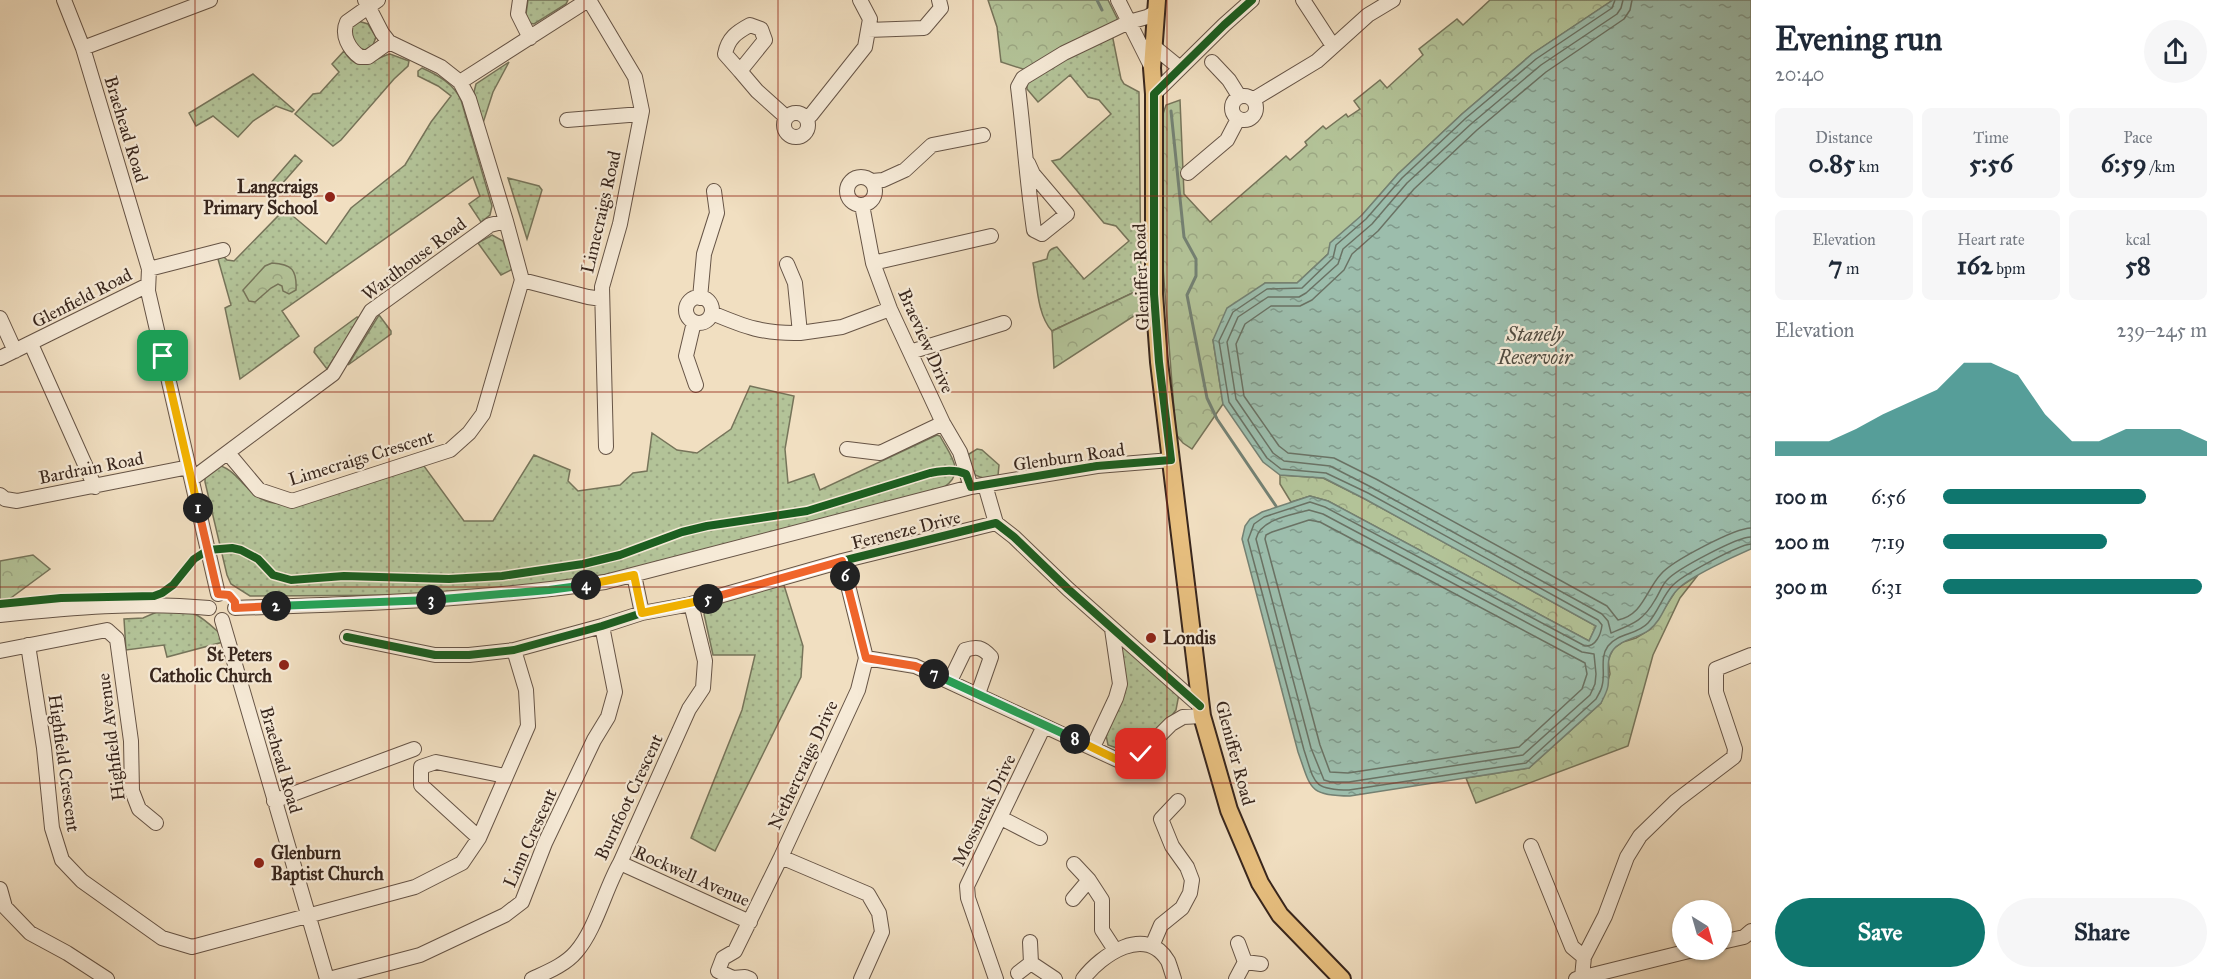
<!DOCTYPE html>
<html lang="en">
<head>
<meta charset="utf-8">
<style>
	:root { --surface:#fff; --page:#f6f6f7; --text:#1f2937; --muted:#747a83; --accent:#0f766e }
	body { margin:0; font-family:"IM FELL Great Primer",serif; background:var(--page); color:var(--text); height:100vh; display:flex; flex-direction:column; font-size:22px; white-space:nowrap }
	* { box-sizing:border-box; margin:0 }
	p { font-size:20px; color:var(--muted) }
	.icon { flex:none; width:33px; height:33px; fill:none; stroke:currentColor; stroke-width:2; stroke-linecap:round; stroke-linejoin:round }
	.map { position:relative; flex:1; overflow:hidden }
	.details { display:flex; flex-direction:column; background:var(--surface); width:480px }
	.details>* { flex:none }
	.needle { width:39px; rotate:143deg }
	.tools { position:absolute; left:1672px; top:900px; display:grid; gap:12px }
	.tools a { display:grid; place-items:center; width:60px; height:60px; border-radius:50%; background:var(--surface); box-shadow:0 2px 4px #0004; font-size:30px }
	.pin { position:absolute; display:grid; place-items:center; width:51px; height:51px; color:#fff; margin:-26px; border-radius:12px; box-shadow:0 3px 9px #0006 }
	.km { position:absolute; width:30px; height:30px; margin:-15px; border-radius:50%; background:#222; color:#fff; font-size:16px; line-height:30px; text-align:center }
	.round { display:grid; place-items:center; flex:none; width:63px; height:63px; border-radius:32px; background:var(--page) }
	.headline { display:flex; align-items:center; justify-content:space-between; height:102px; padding:0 24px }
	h1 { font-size:33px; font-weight:800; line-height:45px }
	.figures { display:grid; grid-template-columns:repeat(3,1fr); gap:9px; height:102px; padding:6px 24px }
	.figures div { display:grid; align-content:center; border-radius:9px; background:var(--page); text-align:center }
	.figures b { font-size:26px; font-weight:800 }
	.figures small { font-size:16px; font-weight:400 }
	.figures p { font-size:16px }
	.chart { height:168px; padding:12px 24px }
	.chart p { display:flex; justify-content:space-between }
	.chart svg { width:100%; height:108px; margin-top:6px; fill:var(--accent); opacity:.7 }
	.cta { display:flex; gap:12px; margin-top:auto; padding:12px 24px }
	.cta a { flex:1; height:69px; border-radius:36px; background:var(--accent); color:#fff; font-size:24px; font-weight:800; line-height:69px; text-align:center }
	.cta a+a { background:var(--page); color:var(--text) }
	ul { padding:0 24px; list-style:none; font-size:20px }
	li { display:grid; grid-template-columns:96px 72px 1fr; align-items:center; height:45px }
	li i { height:15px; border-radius:8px; background:var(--accent) }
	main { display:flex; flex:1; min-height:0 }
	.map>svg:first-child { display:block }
	.grass { fill:url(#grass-dots); stroke:#76745a; stroke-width:1.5 }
	.forest { fill:url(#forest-crowns); stroke:#76745a; stroke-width:1.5 }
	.water { fill:url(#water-ripples); stroke:#748173; stroke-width:1.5 }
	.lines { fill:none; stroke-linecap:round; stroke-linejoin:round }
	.shore { stroke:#6a7264; stroke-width:1.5 }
	.stream { stroke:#748173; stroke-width:3 }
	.minor-casing { stroke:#665446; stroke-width:16 }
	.major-casing { stroke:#38261d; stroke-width:20 }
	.minor { stroke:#f6ead7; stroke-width:14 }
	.major { stroke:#e8c080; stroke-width:16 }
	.cycleway-casing { stroke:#f6ead7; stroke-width:11 }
	.cycleway { stroke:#1b5e20; stroke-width:8 }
	.split-1-casing { stroke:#fff; stroke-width:12 }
	.split-2-casing { stroke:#fff; stroke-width:12 }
	.split-3-casing { stroke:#fff; stroke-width:12 }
	.split-4-casing { stroke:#fff; stroke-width:12 }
	.split-5-casing { stroke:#fff; stroke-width:12 }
	.split-6-casing { stroke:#fff; stroke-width:12 }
	.split-7-casing { stroke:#fff; stroke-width:12 }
	.split-8-casing { stroke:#fff; stroke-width:12 }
	.split-9-casing { stroke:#fff; stroke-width:12 }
	.split-1 { stroke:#f5b400; stroke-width:8 }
	.split-2 { stroke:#f0652b; stroke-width:8 }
	.split-3 { stroke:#22a559; stroke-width:8 }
	.split-4 { stroke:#22a559; stroke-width:8 }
	.split-5 { stroke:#f5b400; stroke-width:8 }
	.split-6 { stroke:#f0652b; stroke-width:8 }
	.split-7 { stroke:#f0652b; stroke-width:8 }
	.split-8 { stroke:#22a559; stroke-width:8 }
	.split-9 { stroke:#f5b400; stroke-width:8 }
	.grid { fill:none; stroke:#8f2418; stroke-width:1.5; stroke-opacity:0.55 }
	.poi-dot { fill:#8f2418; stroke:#f6ead7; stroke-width:2 }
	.labels { text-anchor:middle; stroke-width:4.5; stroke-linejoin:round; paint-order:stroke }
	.street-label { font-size:18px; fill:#38261d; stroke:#f6ead7 }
	.poi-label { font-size:18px; font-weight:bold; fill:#38261d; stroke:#f6ead7; text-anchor:end }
	.water-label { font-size:20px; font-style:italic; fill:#514c41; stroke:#f6ead7 }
</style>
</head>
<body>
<main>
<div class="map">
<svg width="1751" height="979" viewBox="0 0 1751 979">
	<defs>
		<pattern id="grass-dots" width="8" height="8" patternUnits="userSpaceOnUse" patternTransform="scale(1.5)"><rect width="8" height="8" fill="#b3c398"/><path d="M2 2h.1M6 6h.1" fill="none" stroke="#9ba783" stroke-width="1.8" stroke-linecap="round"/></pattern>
		<pattern id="forest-crowns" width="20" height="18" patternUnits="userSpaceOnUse" patternTransform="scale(1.5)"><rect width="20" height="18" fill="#b3c398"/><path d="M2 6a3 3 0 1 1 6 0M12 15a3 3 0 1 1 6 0" fill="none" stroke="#9ba783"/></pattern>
		<pattern id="water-ripples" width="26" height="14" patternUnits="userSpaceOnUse" patternTransform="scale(1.5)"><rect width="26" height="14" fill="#9cbdac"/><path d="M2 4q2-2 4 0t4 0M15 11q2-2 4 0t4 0" fill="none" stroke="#80998b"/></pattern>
	</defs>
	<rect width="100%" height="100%" fill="#f1dfc1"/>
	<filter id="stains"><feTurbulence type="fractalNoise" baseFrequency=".00333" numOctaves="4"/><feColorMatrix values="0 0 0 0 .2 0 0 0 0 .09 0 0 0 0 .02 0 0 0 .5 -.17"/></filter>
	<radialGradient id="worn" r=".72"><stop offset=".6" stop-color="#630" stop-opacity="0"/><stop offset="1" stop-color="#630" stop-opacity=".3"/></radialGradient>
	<!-- grass -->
	<path class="grass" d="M528,0h40l-2,4 -32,20 -5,-1 -3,-9z
		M358,21l10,3 8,13 -3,8 -8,5 -8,-3 -7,-15 1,-6z
		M1112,34l9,45 3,5 15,8 2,197 -89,42c-15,-16 -15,-48 -19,-68l14,-4c1,-7 2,-10 10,-12l27,32 45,-38 -13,-15 -12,-3 -52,-62 8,-2 51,-45 -12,-14 -11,-3 -18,-22 -32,27 -11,-13v-9z
		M344,51c15,25 27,8 46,3l19,7 -1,5 -14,13 -53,61 -8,6 -38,-32 18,-20 7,-1 19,-21 -7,-8z
		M509,62l-16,30 -10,31 -9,-31 2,-8z
		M422,68c16,7 32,16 39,32l31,106 -2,9 -9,7 -12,-18 11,-8 -7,-19 -191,134 17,25 -59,43 -15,-71 6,-3 -13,-46 5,-3 4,4 7,1 46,-47 7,-3 39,33 25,-36 54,-43 26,-43 20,-26 -13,-10 -20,-10v-5z
		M253,74l41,36 -2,2 -16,-6 -23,15 -15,16 -25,-21 -17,10 -7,-13z
		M295,155l7,6 -29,33 -2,-1 -1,-9z
		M508,178l31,8 3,4 -15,49z
		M492,235l11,6 9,27 -1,2 -10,5 -23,-32z
		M379,315l12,16v3l-43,31z
		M357,317l3,1 -33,51 -13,-17 1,-4z
		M750,386l44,10 -9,53 3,34 26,-9 6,16 117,-55 3,1c10,19 27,37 3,52l-327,85 -50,8 -142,14 -174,1 -19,-12 -4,-9 -22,-93v-5l11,-12c20,2 30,29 50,36 7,3 15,3 24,3l134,-38 40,55h29l41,-66 36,15 -2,11 10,10 42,-6 13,-12 14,-2 5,-38 25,17 20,3 34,-24z
		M977,449l5,1 17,15 -1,11 -13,3 -10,-4 -7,-17 1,-4z
		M783,582l20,64 -2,31 -86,174 -24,-13 51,-128 13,-55h-42l-9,-41 4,-9z
		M166,608c33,3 35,9 59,30l-2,4 -56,15 -3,-12 -38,5 -2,-31 19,-1z
		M1120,643l59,51 -3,16 -6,8 -36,31 -9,2 -17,-6 -2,-10z"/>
	<!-- forest -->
	<path class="forest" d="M988,0h120l10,20 -57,27 -35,23 -25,-8 -4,-35z
		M1490,0h123l-81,54 -70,60 -64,60 -70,80 -31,29h-32l-52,57 10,64 -31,45 -9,-6 -7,-8 -16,-206 2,-112 4,-12 14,-5 4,94 26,28 76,-66 4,4 17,-15 -2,-3 18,-16 3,3 20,-15 2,3 12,-8 -6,-8 26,-21 7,8 36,-33 -4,-6 38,-30 6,6z
		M272,263c20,1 25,7 24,27l-7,4 -6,-3 -1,-5 -4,-2 -7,4 -16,14 -6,-1 -6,-11 22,-24z
		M1141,289l-1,23 -86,56 -2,-37z
		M1280,475l43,3 42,21 231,127 -7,15 -261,-140 -18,-5 -19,6 -11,-18z
		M33,555l17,14 -42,31 -8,1v-40z
		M1698,575l-18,23 -27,57 -25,91 -152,57 -10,-25 63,-10 72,-65 9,-29 -2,-14 5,-11 10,-7 13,-4 15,-9 26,-40z"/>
	<!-- water -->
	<path class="water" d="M1613,0h138v549c-16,7 -62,28 -73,40 -12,11 -15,31 -29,41 -10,8 -28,9 -36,20 -8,10 -3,24 -5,36 -1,6 -4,11 -7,17l-72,65 -179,28c-42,0 -39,-8 -52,-44l-56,-213 3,-13 5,-7 12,-7 48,-16 18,5 261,140 7,-15 -231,-127 -41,-21 -44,-3 -17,-13 -40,-58 -10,-64 14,-32 38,-25h32l31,-29 2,-11 32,-28 36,-41 64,-60 70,-60z"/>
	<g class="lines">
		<!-- shore -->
		<path class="shore" d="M1615,0l-3,8 -76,51 -70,59 -64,60 -36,41 -30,26 -3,13 -31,30 -35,1 -34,23 -14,29 10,61 38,56 14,11 45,4 42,20 230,127 4,5c-1,9 -6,22 -17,21l-260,-139 -15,-5 -46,15 -10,7 -6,16 56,210c11,33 8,40 45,40l177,-27 70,-64c2,-4 5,-8 6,-13 4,-13 -3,-28 6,-40 10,-13 29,-11 40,-23 10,-11 15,-28 25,-38 10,-10 65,-40 78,-41
			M1623,0l-2,8 -4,6 -76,51 -70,59 -64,59 -35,41 -29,25 -5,15 -32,29 -7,4h-31l-30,20 -11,25 9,57 37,54 11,8 46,5 41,21 231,127 6,7 3,12c22,-9 32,-12 44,-33 4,-6 7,-15 12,-20 10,-11 70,-43 84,-43
			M1632,0l-2,10 -6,9 -78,53 -69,58 -63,59 -36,42 -26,23 -8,16 -32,30 -12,6h-29l-26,18 -9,20 8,52 35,50 9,7 46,5 42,21 231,127 11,14c25,-5 28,-30 43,-46 11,-13 74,-46 90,-46
			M1309,510l14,4 259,138 12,2 2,20 -1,10 -5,11 -67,60 -174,27h-18l-7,-2 -13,-32 -55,-209c4,-20 36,-24 53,-29z
			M1309,520l11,2 265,141 2,11 -5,15 -63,58 -171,26 -18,-1 -10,-27 -55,-206 1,-4 6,-3z"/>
		<!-- stream -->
		<path class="stream" d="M1097,0l5,10
			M1171,111l13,126 12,22v17l-9,19 20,103 10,21 59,87"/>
		<!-- minor casing -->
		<g class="minor-casing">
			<path id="minor" d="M64,0l19,48 66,221 -1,22 70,303
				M378,0l-31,22c-6,13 2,27 13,35h8l21,-15
				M520,0l-2,14 12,24
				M589,0l46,77 7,34 -22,113 -18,63 4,160
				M1118,0l34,68
				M1303,0l30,46
				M868,30l56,-2 17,-20 -2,-8
				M1153,46l27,22
				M83,48l127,-48
				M1212,62l17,18 10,16
				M740,71l-15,-17c3,-16 12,-22 25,-29l11,4 4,11 -25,31 17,20 29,26
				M460,82l128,-82
				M1154,94l70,-69 28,-25
				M1232 108a12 12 0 1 1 24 0a12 12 0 1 1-24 0Z
				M1254,99l63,-38 51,-46 25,-15
				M784 125a12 12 0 1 1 24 0a12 12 0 1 1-24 0Z
				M805,117l6,-2 54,-68 5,-28 -10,-19
				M567,120l74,-6
				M1028,163l5,11 34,40 -25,20 -8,-4c-7,-48 -10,-95 -16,-143l5,-9 41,-25 65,-31 18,-5 9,-5
				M1188,173l39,-33 11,-21
				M847 191a14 14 0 1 1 28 0a14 14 0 1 1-28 0Z
				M872,181l11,-1 22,-10 27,-25 51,-10
				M862,205l11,58 17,46 53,114 17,29 11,35
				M873,263l118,-27
				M787,264l8,19 5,50 42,-6 48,-18
				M149,269l74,-19
				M522,280l66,17 14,2
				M686 310a13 13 0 1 1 26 0a13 13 0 1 1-26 0Z
				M700,298l4,-44 13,-41 -3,-22
				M712,313c33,14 52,21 88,20
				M0,318l15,33
				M694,322l-8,34 10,29
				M31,344l64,143
				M910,352l94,-29
				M0,358l148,-73
				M847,449l33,4 63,-30
				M228,453l31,37 33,11 158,-51 19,-17 14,-19 39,-134 -16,-59 -37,-122 -9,-17 -19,-15 -52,-25 -7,-9 -17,-33
				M192,479l141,-105 38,-63 119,-86 16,-4
				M985,485l11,38
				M0,495l5,4 12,2 172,-34
				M634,575l8,38
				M235,608c124,-4 247,-8 370,-26l366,-95 126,-21 74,-6
				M0,615c69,-7 140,-14 209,-7
				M222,620l105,359
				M347,637l88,18h34l45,-5 88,-24 40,-13 49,-9 151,-43 154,-38 18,14 54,52 132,117
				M28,645l16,103 8,80 10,32 20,21 80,57 30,9 223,-60 47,-24 17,-25 49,-112 -2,-36 -12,-40
				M0,651l107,-21 10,9 14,102 1,50 7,18 17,14
				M866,658l49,8 207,96 19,-8 30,-30 12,-7 19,-1
				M950,681l15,-31c12,-4 17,-3 26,7l-13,37
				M1093,747l23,-49 4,-14 -8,-55
				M274,801l140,-52
				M1001,818l39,20
				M479,838l-58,-53v-18l15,-5 69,14
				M1531,846l41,101 12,10
				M781,857l87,37 11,19 3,19 -21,47
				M620,863l130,59
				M1074,864l15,16 13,20v30l13,20
				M0,889l5,18 25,26 37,20 40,26
				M1073,899l16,-19
				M1030,942l1,21 24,16
				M1722,942l22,-5 7,-6
				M1152,946l9,-21 21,-17 8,-15 2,-13 -5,-13 -15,-21 -11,-27 17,-18
				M1245,962l16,2
				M1018,973l13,-10
				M1582,977l2,-20 21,-41 22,-59 13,-21 36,-35 58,-44 1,-8 -19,-57v-23l35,-14
				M329,979l91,-24 85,-40 17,-13 23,-59 49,-103 14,-23 7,-25 -13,-66
				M532,979c15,-7 33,-14 44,-27 20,-23 29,-63 44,-89l69,-154 14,-21 2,-27 -14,-57
				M750,979l-5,-2 -12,1 -15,-7 5,-13 12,-7 46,-94 77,-167 8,-32 -24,-97
				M996,979l-28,-81 -1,-12 77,-160
				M1083,979c18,-24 63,-55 85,-18 2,5 4,12 6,18
				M1236,979l9,-17 -7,-19
				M1576,979l117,-29"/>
		</g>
		<!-- major casing -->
		<g class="major-casing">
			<path id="major" d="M1157,0l-5,68 2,26v200l5,68 43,354 27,94 31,73 20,32 62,64"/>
		</g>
		<!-- minor -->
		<use href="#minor" class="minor"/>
		<!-- major -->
		<use href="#major" class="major"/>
		<!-- cycleway casing -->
		<g class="cycleway-casing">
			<path id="cycleway" d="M0,604l61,-6 93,-2 8,-3 11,-8 21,-26 14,-9 24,-2 9,2 17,9 15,16 18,5 53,-4 105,3 53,-3 81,-12 37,-9 62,-23 25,-6 100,-15 123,-38c13,-2 24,-4 36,1l5,13 126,-21 74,-6 -12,-98 -5,-68v-200l70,-69 28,-25
				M347,637l88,18h34l45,-5 88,-24 40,-13 49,-9 151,-43 154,-38 18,14 54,52 132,117"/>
		</g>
		<!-- cycleway -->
		<use href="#cycleway" class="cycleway"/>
	</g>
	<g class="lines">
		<!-- split-1 casing -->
		<g class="split-1-casing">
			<path id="split-1" d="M163,356l35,152"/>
		</g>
		<!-- split-2 casing -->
		<g class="split-2-casing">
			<path id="split-2" d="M198,508l20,86 11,1 6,7v6l41,-2"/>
		</g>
		<!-- split-3 casing -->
		<g class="split-3-casing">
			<path id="split-3" d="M276,606l155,-6"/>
		</g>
		<!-- split-4 casing -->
		<g class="split-4-casing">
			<path id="split-4" d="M431,600l118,-10 37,-5"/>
		</g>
		<!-- split-5 casing -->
		<g class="split-5-casing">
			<path id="split-5" d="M586,585l48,-10 8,38 66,-14"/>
		</g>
		<!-- split-6 casing -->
		<g class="split-6-casing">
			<path id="split-6" d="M708,599l134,-38 3,15"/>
		</g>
		<!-- split-7 casing -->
		<g class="split-7-casing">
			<path id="split-7" d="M845,576l21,82 49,8 19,8"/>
		</g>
		<!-- split-8 casing -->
		<g class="split-8-casing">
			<path id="split-8" d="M934,674l141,65"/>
		</g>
		<!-- split-9 casing -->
		<g class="split-9-casing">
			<path id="split-9" d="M1075,739l47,23 19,-8"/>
		</g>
		<!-- split-1 -->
		<use href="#split-1" class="split-1"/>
		<!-- split-2 -->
		<use href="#split-2" class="split-2"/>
		<!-- split-3 -->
		<use href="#split-3" class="split-3"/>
		<!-- split-4 -->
		<use href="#split-4" class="split-4"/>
		<!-- split-5 -->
		<use href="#split-5" class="split-5"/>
		<!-- split-6 -->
		<use href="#split-6" class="split-6"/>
		<!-- split-7 -->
		<use href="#split-7" class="split-7"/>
		<!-- split-8 -->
		<use href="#split-8" class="split-8"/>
		<!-- split-9 -->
		<use href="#split-9" class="split-9"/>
	</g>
	<!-- grid -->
	<path class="grid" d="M195,0v979M389,0v979M584,0v979M778,0v979M973,0v979M1167,0v979M1362,0v979M1556,0v979M0,196h1751M0,392h1751M0,587h1751M0,783h1751"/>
	<!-- markers -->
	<g class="poi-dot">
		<circle cx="330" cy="197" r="6"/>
		<circle cx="1151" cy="638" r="6"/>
		<circle cx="284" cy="665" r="6"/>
		<circle cx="259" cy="863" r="6"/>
	</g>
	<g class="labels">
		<!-- street labels -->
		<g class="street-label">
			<text transform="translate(126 129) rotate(73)" y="6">Braehead Road</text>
			<text transform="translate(601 212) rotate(-77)" y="6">Limecraigs Road</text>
			<text transform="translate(414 259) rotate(-37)" y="6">Wardhouse Road</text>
			<text transform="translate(1141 277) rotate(-92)" y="6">Gleniffer Road</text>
			<text transform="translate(82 298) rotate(-27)" y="6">Glenfield Road</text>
			<text transform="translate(926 341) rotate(66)" y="6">Braeview Drive</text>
			<text transform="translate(1069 457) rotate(-8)" y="6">Glenburn Road</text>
			<text transform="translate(361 458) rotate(-17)" y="6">Limecraigs Crescent</text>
			<text transform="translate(91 468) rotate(-11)" y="6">Bardrain Road</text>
			<text transform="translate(906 530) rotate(-14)" y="6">Fereneze Drive</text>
			<text transform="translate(111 737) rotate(-97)" y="6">Highfield Avenue</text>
			<text transform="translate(1235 753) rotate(75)" y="6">Gleniffer Road</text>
			<text transform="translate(281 760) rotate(74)" y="6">Braehead Road</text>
			<text transform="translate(64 763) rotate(82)" y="6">Highfield Crescent</text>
			<text transform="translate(803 765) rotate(-65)" y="6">Nethercraigs Drive</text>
			<text transform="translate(629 797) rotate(-65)" y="6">Burnfoot Crescent</text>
			<text transform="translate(984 810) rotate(-64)" y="6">Mossneuk Drive</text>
			<text transform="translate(530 838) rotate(-66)" y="6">Linn Crescent</text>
			<text transform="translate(692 876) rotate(24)" y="6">Rockwell Avenue</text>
		</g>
		<!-- poi labels -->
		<g class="poi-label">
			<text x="318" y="193">Langcraigs<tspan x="318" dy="21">Primary School</tspan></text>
			<text x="1163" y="644" text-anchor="start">Londis</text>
			<text x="272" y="661">St Peters<tspan x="272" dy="21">Catholic Church</tspan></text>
			<text x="271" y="859" text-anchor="start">Glenburn<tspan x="271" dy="21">Baptist Church</tspan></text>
		</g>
		<!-- water labels -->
		<g class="water-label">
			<text x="1535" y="341">Stanely<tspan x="1535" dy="23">Reservoir</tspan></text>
		</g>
	</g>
	<rect width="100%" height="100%" filter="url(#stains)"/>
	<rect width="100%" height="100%" fill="url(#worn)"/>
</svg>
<div class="tools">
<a><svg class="needle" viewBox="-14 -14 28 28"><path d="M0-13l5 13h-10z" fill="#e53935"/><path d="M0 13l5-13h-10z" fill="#747a83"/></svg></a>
</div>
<div class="pin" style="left:163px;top:356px;background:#1e9e55"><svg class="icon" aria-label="arrive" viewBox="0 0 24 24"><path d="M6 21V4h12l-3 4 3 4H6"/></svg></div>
<div class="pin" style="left:1141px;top:754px;background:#d93025"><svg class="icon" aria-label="check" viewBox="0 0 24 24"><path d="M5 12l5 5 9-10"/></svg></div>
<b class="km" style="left:198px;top:508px">1</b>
<b class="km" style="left:276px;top:606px">2</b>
<b class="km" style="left:431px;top:600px">3</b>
<b class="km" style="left:586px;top:585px">4</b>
<b class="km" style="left:708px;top:599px">5</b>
<b class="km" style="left:845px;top:576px">6</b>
<b class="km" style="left:934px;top:674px">7</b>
<b class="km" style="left:1075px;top:739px">8</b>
</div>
<section class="details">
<div class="headline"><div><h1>Evening run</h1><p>20:40</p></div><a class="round"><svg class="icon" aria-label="share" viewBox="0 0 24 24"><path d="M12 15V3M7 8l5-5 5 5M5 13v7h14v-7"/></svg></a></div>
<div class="figures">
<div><p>Distance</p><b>0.85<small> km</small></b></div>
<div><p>Time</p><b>5:56</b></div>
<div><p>Pace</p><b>6:59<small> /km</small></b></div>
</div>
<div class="figures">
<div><p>Elevation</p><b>7<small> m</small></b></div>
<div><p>Heart rate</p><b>162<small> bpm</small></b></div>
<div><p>kcal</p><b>58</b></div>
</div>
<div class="chart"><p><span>Elevation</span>239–245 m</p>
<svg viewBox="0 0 160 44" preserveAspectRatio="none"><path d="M0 44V38L10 38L20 38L30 33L40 27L50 22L60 17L70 6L80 6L90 11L100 27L110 38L120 38L130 33L140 33L150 33L160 38V44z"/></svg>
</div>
<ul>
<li><b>100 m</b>6:56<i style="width:77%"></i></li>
<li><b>200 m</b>7:19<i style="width:62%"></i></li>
<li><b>300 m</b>6:31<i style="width:98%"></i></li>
</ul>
<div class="cta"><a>Save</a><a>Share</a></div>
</section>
</main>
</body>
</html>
